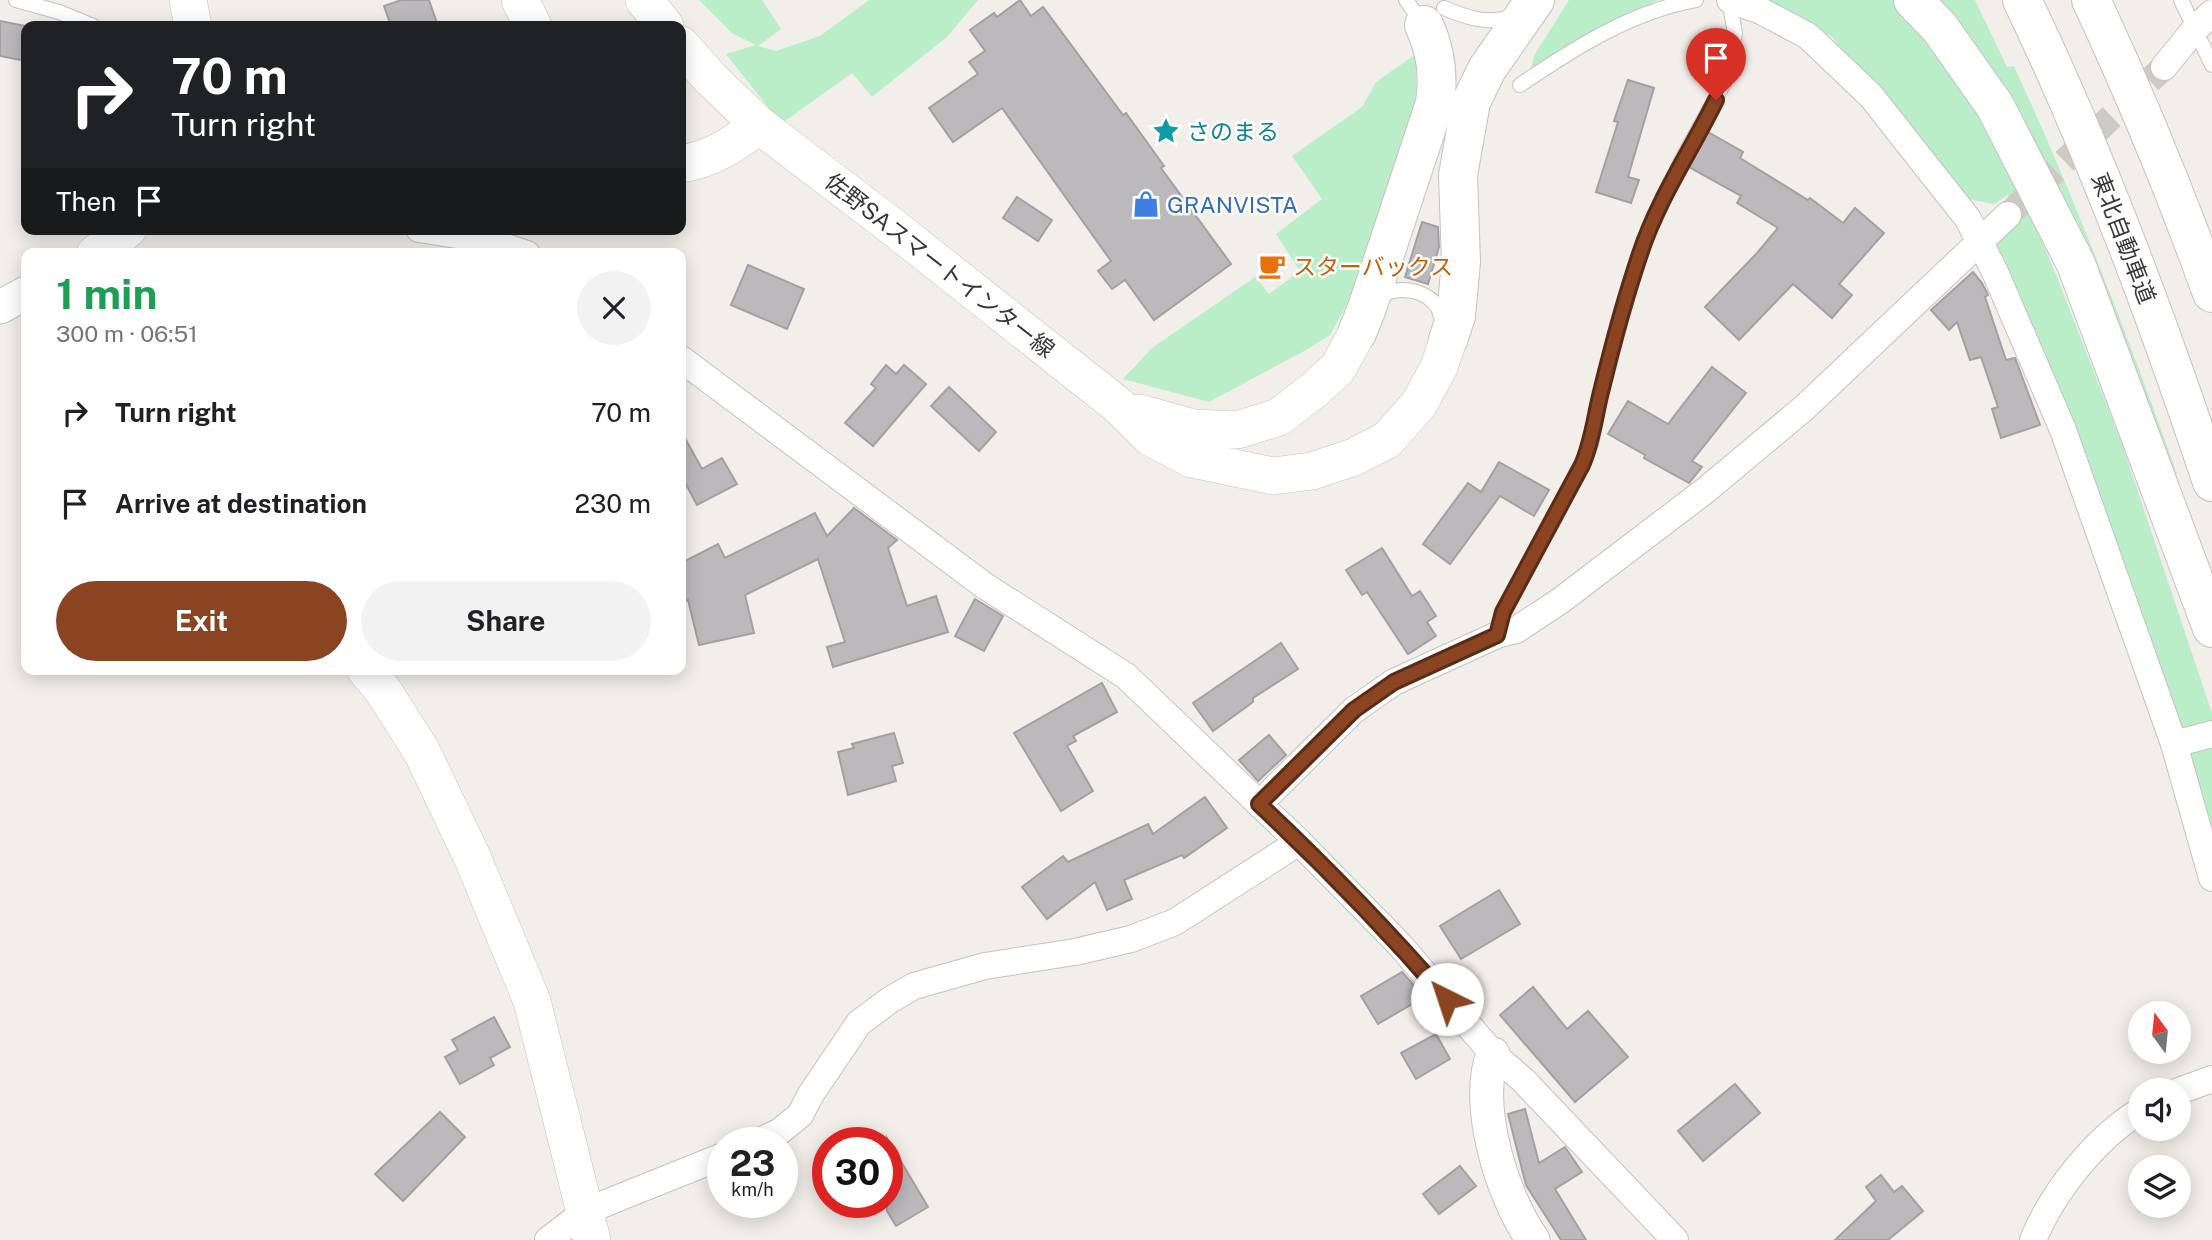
<!DOCTYPE html>
<meta charset="utf-8">
<style>
body{margin:0;font-family:"Public Sans","Noto Sans JP",sans-serif;background:#f2f2f2;color:#202124;height:100vh;display:flex;flex-direction:column;font-size:26px;white-space:nowrap}
*{box-sizing:border-box;margin:0}
p{font-size:23px;color:#757577}
.icon{flex:none;width:38px;height:38px;fill:none;stroke:currentColor;stroke-width:2;stroke-linecap:round;stroke-linejoin:round}
.map{position:relative;flex:1;overflow:hidden}
.sheet{position:absolute;left:21px;top:248px;width:665px;height:427px;display:flex;flex-direction:column;background:#fff;border-radius:14px;box-shadow:0 4px 18px #0003}
.sheet>*{flex:none}
.top-card{position:absolute;left:21px;top:21px;width:665px;height:214px;border-radius:14px;box-shadow:0 4px 18px #0003;background:#202124;color:#fff;overflow:hidden}
.needle{width:46px;rotate:345deg}
.fabs{position:absolute;left:2128px;top:1001px;display:grid;gap:14px}
.fabs a{display:grid;place-items:center;width:63px;height:63px;border-radius:50%;background:#fff;box-shadow:0 4px 18px #0003;font-size:35px}
.speed{position:absolute;left:707px;top:1127px;display:flex;gap:14px;font-size:35px;font-weight:700;text-align:center}
.speed>*{display:grid;place-content:center;width:91px;height:91px;border-radius:50%;background:#fff;box-shadow:0 4px 18px #0003;line-height:1}
.speed small{font-size:18px;font-weight:400}
.speed .limit{border:10px solid #d22;background:#fff;color:#111}
.pin{position:absolute;display:grid;place-items:center;width:60px;height:60px;color:#fff;margin:-72px -30px;border-radius:50% 50% 50% 0;rotate:-45deg;box-shadow:0 0 7px #0007}
.pin .icon{rotate:45deg}
.me{position:absolute;width:77px;margin:-38px;rotate:319deg;stroke-linejoin:round;filter:drop-shadow(0 0 5px #0008)}
.turn{display:flex;align-items:center;gap:24px;height:147px;padding:0 35px;font-size:32px}
.turn .icon{width:91px;height:91px;stroke-width:2.5}
.turn b{display:block;font-size:49px;line-height:60px}
.then{display:flex;align-items:center;height:66px;padding:0 35px;background:#0003;gap:14px;font-size:26px}
.round{display:grid;place-items:center;flex:none;width:74px;height:74px;border-radius:37px;background:#f2f2f2}
.head{display:flex;align-items:center;justify-content:space-between;height:119px;padding:0 35px}
h1{font-size:42px;font-weight:700;line-height:52px;color:#1e9e55}
.button{display:flex;gap:14px;margin-top:auto;padding:14px 35px}
.button a{flex:1;height:80px;border-radius:42px;background:#8b4422;color:#fff;font-size:28px;font-weight:700;line-height:80px;text-align:center}
.button a+a{background:#f2f2f2;color:#202124}
ul{padding:0;list-style:none}
li{display:flex;align-items:center;gap:21px;height:91px;padding:0 35px}
li div{flex:1}
li b{display:block;font-size:26px}
li em{font-style:normal}
.map>svg:first-child{display:block}
</style>
<div class="map">
<svg width="2212" height="1240" viewBox="0 0 2212 1240">
<rect width="100%" height="100%" fill="#f2eeea"/>
<g fill="#baeec9">
<polygon points="699,0 762,0 781,29 758,46 776,51 820,36 869,0 978,0 947,37 872,97 852,73 781,124 726,54 756,45 732,33"/>
<polygon points="1569,0 1658,0 1597,28 1530,71 1535,54"/>
<polygon points="1762,0 1895,0 1964,87 2012,172 2057,277 2122,444 2212,713 2212,849 1990,245 2017,214 2008,195 1994,204 1968,199 1959,194 1832,37 1788,11"/>
<path d="M1929,0H1975L2007,67L2014,66C2075,199 2128,335 2177,474L2169,476Z"/>
<polygon points="1416,54 1416,103 1354,292 1330,335 1306,350 1209,402 1123,379 1152,348 1255,277 1269,294 1300,271 1276,234 1322,199 1292,156 1362,107 1376,82"/>
</g>
<g fill="#bcb9bd" stroke="#a3a0a4" stroke-width="2">
<polygon points="401,0 429,0 438,26 391,26 384,6"/>
<polygon points="1020,0 1031,16 1043,7 1123,115 1126,113 1164,166 1161,168 1231,264 1154,320 1125,280 1112,289 1098,271 1111,261 1002,108 953,142 929,108 978,74 969,62 985,51 970,30 994,13 997,17"/>
<polygon points="0,21 26,26 26,61 0,56"/>
<polygon points="1628,80 1654,88 1628,177 1639,180 1631,203 1596,192 1618,122 1614,121"/>
<polygon points="1708,132 1743,152 1740,158 1808,200 1810,198 1843,223 1855,208 1884,233 1839,284 1852,295 1832,318 1793,284 1739,340 1705,307 1757,253 1778,228 1737,203 1741,196 1689,167"/>
<polygon points="1017,197 1052,220 1038,241 1003,218"/>
<polygon points="1422,222 1438,227 1439,247 1428,284 1405,277"/>
<polygon points="748,265 804,289 787,329 731,305"/>
<polygon points="1973,272 1982,283 1988,295 1985,297 2006,360 2015,358 2040,425 2001,438 1992,409 1998,407 1981,357 1970,360 1957,322 1949,330 1931,310"/>
<polygon points="886,365 896,374 904,365 926,384 873,446 845,423 876,388 871,384"/>
<polygon points="1712,367 1746,393 1692,461 1702,467 1689,483 1644,458 1645,455 1608,434 1628,401 1668,424"/>
<polygon points="949,387 996,432 979,451 931,406"/>
<polygon points="681,431 702,469 722,458 737,484 697,505 681,475"/>
<polygon points="1499,462 1549,490 1534,516 1500,496 1450,564 1423,544 1468,483 1481,492"/>
<polygon points="854,508 897,540 888,548 907,606 936,596 948,632 833,667 827,647 845,642 818,559 745,595 754,633 699,645 688,600 681,603 681,563 718,544 725,558 815,513 827,536"/>
<polygon points="1382,548 1412,596 1420,591 1436,616 1427,622 1436,636 1408,654 1367,592 1362,595 1346,570"/>
<polygon points="975,599 1003,616 984,651 955,636"/>
<polygon points="1281,643 1298,669 1253,698 1253,702 1213,731 1193,703"/>
<polygon points="1102,683 1117,712 1073,736 1076,741 1067,746 1093,791 1061,811 1014,733"/>
<polygon points="894,733 903,763 892,766 896,781 848,795 838,752 854,748 852,744"/>
<polygon points="1269,735 1286,755 1258,781 1239,760"/>
<polygon points="1205,797 1227,828 1184,858 1182,855 1124,880 1132,899 1107,910 1095,882 1047,919 1022,887 1063,856 1068,862 1148,824 1153,834"/>
<polygon points="1499,890 1520,924 1461,959 1440,926"/>
<polygon points="1402,972 1424,997 1378,1024 1361,996"/>
<polygon points="1533,987 1567,1029 1588,1011 1628,1057 1575,1102 1500,1015"/>
<polygon points="494,1017 510,1047 490,1058 494,1065 460,1084 445,1057 458,1050 452,1040"/>
<polygon points="1436,1034 1450,1059 1416,1079 1401,1053"/>
<polygon points="1735,1084 1760,1113 1703,1161 1678,1131"/>
<polygon points="1525,1109 1539,1163 1565,1147 1582,1172 1555,1189 1586,1240 1561,1240 1526,1185 1508,1114"/>
<polygon points="440,1112 465,1137 403,1201 375,1174"/>
<polygon points="887,1138 928,1207 896,1226 887,1211"/>
<polygon points="1460,1166 1476,1186 1439,1214 1423,1194"/>
<polygon points="1881,1175 1894,1192 1902,1186 1923,1211 1888,1240 1835,1240 1876,1201 1866,1187"/>
</g>
<g fill="none" stroke-linecap="round" stroke-linejoin="round">
<polyline stroke="#cdcac6" stroke-width="26" stroke-dasharray="26 13" stroke-linecap="butt" points="2008,215 2164,67"/>
<defs>
<g id="service">
<polyline points="16,0 59,12 93,26"/>
<polyline points="1406,0 1423,24"/>
<polyline points="2181,0 2212,65"/>
<path d="M1444,8C1467,18 1489,25 1513,16"/>
<path d="M1520,85C1573,49 1632,11 1696,0"/>
<path d="M1379,298C1395,284 1427,289 1438,308C1440,313 1442,319 1443,324"/>
<polyline points="1497,635 1503,612 1582,465 1591,444 1600,395 1615,336 1641,250 1682,159 1724,83 1735,33 1729,0"/>
</g>
<g id="minor">
<polyline points="1730,0 1761,11 1808,36 1871,96 1968,219 1995,272 2063,430 2174,744 2212,878"/>
<polyline points="2164,67 2195,29 2212,13"/>
<polyline points="419,229 482,239 527,254"/>
<polyline points="681,359 985,586 1126,676 1299,842 1400,945 1493,1054 1523,1080 1675,1240"/>
<polyline points="2174,744 2212,734"/>
<polyline points="1259,804 1354,710 1394,682 1497,635 1516,630 1560,601 1706,490 1804,408 2008,215"/>
<polyline points="2179,1091 2212,1079"/>
<polyline points="756,1143 779,1132 800,1115 811,1094 859,1023 890,1000 914,986 985,966 1075,952 1131,939 1175,922 1299,842"/>
<polyline points="548,1240 586,1211 723,1156"/>
<path d="M2033,1240C2053,1191 2096,1138 2140,1111"/>
</g>
<g id="tertiary">
<polyline points="0,307 26,293"/>
<path d="M1493,1054C1474,1106 1502,1196 1533,1240"/>
</g>
<g id="secondary">
<polyline points="188,0 193,26"/>
<polyline points="520,0 533,26"/>
<polyline points="644,0 665,26"/>
<polyline points="681,45 710,78 759,125 889,224 1119,406 1150,437 1192,459 1273,476 1312,471 1354,457 1387,440 1419,404 1439,367 1448,340"/>
<path d="M681,164C713,159 734,144 759,125"/>
<polyline points="95,254 128,229"/>
<polyline points="1140,413 1193,428 1237,430 1279,417 1314,390 1338,368 1357,333"/>
<polyline points="366,670 384,692 422,752 473,859 532,1001 592,1240"/>
</g>
<g id="motorway">
<polyline points="1913,0 1940,28 1995,106 2076,264 2212,628"/>
<path d="M2022,0C2097,156 2157,318 2212,482"/>
<path d="M2091,0C2136,96 2176,194 2212,293"/>
<path d="M1357,333L1367,308L1435,103C1439,75 1436,51 1424,25"/>
<polyline points="1448,340 1456,316 1461,262 1458,175 1471,102 1487,69 1535,0"/>
</g>
</defs>
<use href="#service" stroke="#c6c2bf" stroke-width="16"/>
<use href="#minor" stroke="#c6c2bf" stroke-width="28"/>
<use href="#tertiary" stroke="#c6c2bf" stroke-width="35"/>
<use href="#secondary" stroke="#c6c2bf" stroke-width="38"/>
<use href="#motorway" stroke="#c6c2bf" stroke-width="40"/>
<use href="#service" stroke="#fff" stroke-width="14"/>
<use href="#minor" stroke="#fff" stroke-width="26"/>
<use href="#tertiary" stroke="#fff" stroke-width="33"/>
<use href="#secondary" stroke="#fff" stroke-width="37"/>
<use href="#motorway" stroke="#fff" stroke-width="38"/>
</g>
<g fill="none" stroke-linecap="round" stroke-linejoin="round">
<defs>
<path id="route" d="M1447,999C1388,931 1325,866 1259,804L1354,710L1394,682L1497,635L1503,612L1582,465C1593,440 1595,414 1602,388C1613,343 1625,298 1640,254C1658,199 1691,151 1716,100"/>
</defs>
<use href="#route" stroke="#5a2c16" stroke-width="18"/>
<use href="#route" stroke="#8b4422" stroke-width="12"/>
</g>
<defs>
<symbol id="sight-bare" viewBox="-9 -9 18 18"><path d="M0-6L1.8-2.2L6-1.7L2.9 1.2L3.7 5.4L0 3.3L-3.7 5.4L-2.9 1.2L-6-1.7L-1.8-2.2Z" fill="#0f9aa8" stroke="#fff" stroke-width="2.5" paint-order="stroke"/></symbol>
<symbol id="shop-bare" viewBox="-9 -9 18 18"><path d="M-5-2.5h2.3a2.7 3.5 0 0 1 5.4 0H5L5.5 6h-11ZM-1.5-2.5h3a1.5 2.3 0 0 0-3 0Z" fill="#3f7fe0" stroke="#fff" stroke-width="2.5" paint-order="stroke"/></symbol>
<symbol id="cafe-bare" viewBox="-9 -9 18 18"><path d="M-5.5-4.5H6V0H3Q3 3.5 0 3.5H-2.5Q-5.5 3.5-5.5 0ZM3-3.2v2h1.7v-2ZM-6 4.5H4V6H-6Z" fill="#e8710a" stroke="#fff" stroke-width="2.5" paint-order="stroke"/></symbol>
</defs>
<g fill-rule="evenodd">
<use href="#sight-bare" x="1147" y="112" width="38" height="38"/>
<use href="#shop-bare" x="1127" y="185" width="38" height="38"/>
<use href="#cafe-bare" x="1253" y="247" width="38" height="38"/>
</g>
<g text-anchor="middle" dominant-baseline="central" stroke-width="5" stroke-linejoin="round" paint-order="stroke">
<g font-size="23" fill="#0d838f" stroke="#fff" text-anchor="start">
<text x="1187" y="131">さのまる</text>
</g>
<g font-size="23" fill="#366cbe" stroke="#fff" text-anchor="start">
<text x="1167" y="204">GRANVISTA</text>
</g>
<g font-size="23" fill="#393836" stroke="#fff">
<text transform="translate(2124 238) rotate(69)">東北自動車道</text>
<text transform="translate(940 265) rotate(38)">佐野SAスマートインター線</text>
</g>
<g font-size="23" fill="#c56008" stroke="#fff" text-anchor="start">
<text x="1293" y="266">スターバックス</text>
</g>
</g>
</svg>
<div class="fabs">
<a><svg class="needle" viewBox="-14 -14 28 28"><path d="M0-13l5 13h-10z" fill="#e53935"/><path d="M0 13l5-13h-10z" fill="#757577"/></svg></a>
<a><svg class="icon" aria-label="sound" viewBox="0 0 24 24"><path d="M4 9h4l5-4v14l-5-4H4zM17 9q2 3 0 6"/></svg></a>
<a><svg class="icon" aria-label="layers" viewBox="0 0 24 24"><path d="M12 4l9 5-9 5-9-5zM3 14l9 5 9-5"/></svg></a>
</div>
<div class="speed"><div>23<small>km/h</small></div><div class="limit">30</div></div>
<div class="pin" style="left:1716px;top:100px;background:#d93025"><svg class="icon" aria-label="arrive" viewBox="0 0 24 24"><path d="M6 21V4h12l-3 4 3 4H6"/></svg></div>
<svg class="me" style="left:1447px;top:999px" viewBox="-20 -20 40 40"><circle r="19" fill="#fff"/><path d="M0-13L10 11 0 6-10 11z" fill="#8b4422"/></svg>
<div class="top-card">
<div class="turn"><svg class="icon" aria-label="right" viewBox="0 0 24 24"><path d="M7 20v-9h11M14 6l5 5-5 5"/></svg><div><b>70 m</b>Turn right</div></div>
<div class="then">Then<svg class="icon" aria-label="arrive" viewBox="0 0 24 24"><path d="M6 21V4h12l-3 4 3 4H6"/></svg></div>
</div>
<section class="sheet">
<div class="head"><div><h1>1 min</h1><p>300 m · 06:51</p></div><a class="round"><svg class="icon" aria-label="close" viewBox="0 0 24 24"><path d="M6 6l12 12M18 6L6 18"/></svg></a></div>
<ul>
<li><svg class="icon" aria-label="right" viewBox="0 0 24 24"><path d="M7 20v-9h11M14 6l5 5-5 5"/></svg><div><b>Turn right</b></div><em>70 m</em></li>
<li><svg class="icon" aria-label="arrive" viewBox="0 0 24 24"><path d="M6 21V4h12l-3 4 3 4H6"/></svg><div><b>Arrive at destination</b></div><em>230 m</em></li>
</ul>
<div class="button"><a>Exit</a><a>Share</a></div>
</section>
</div>
